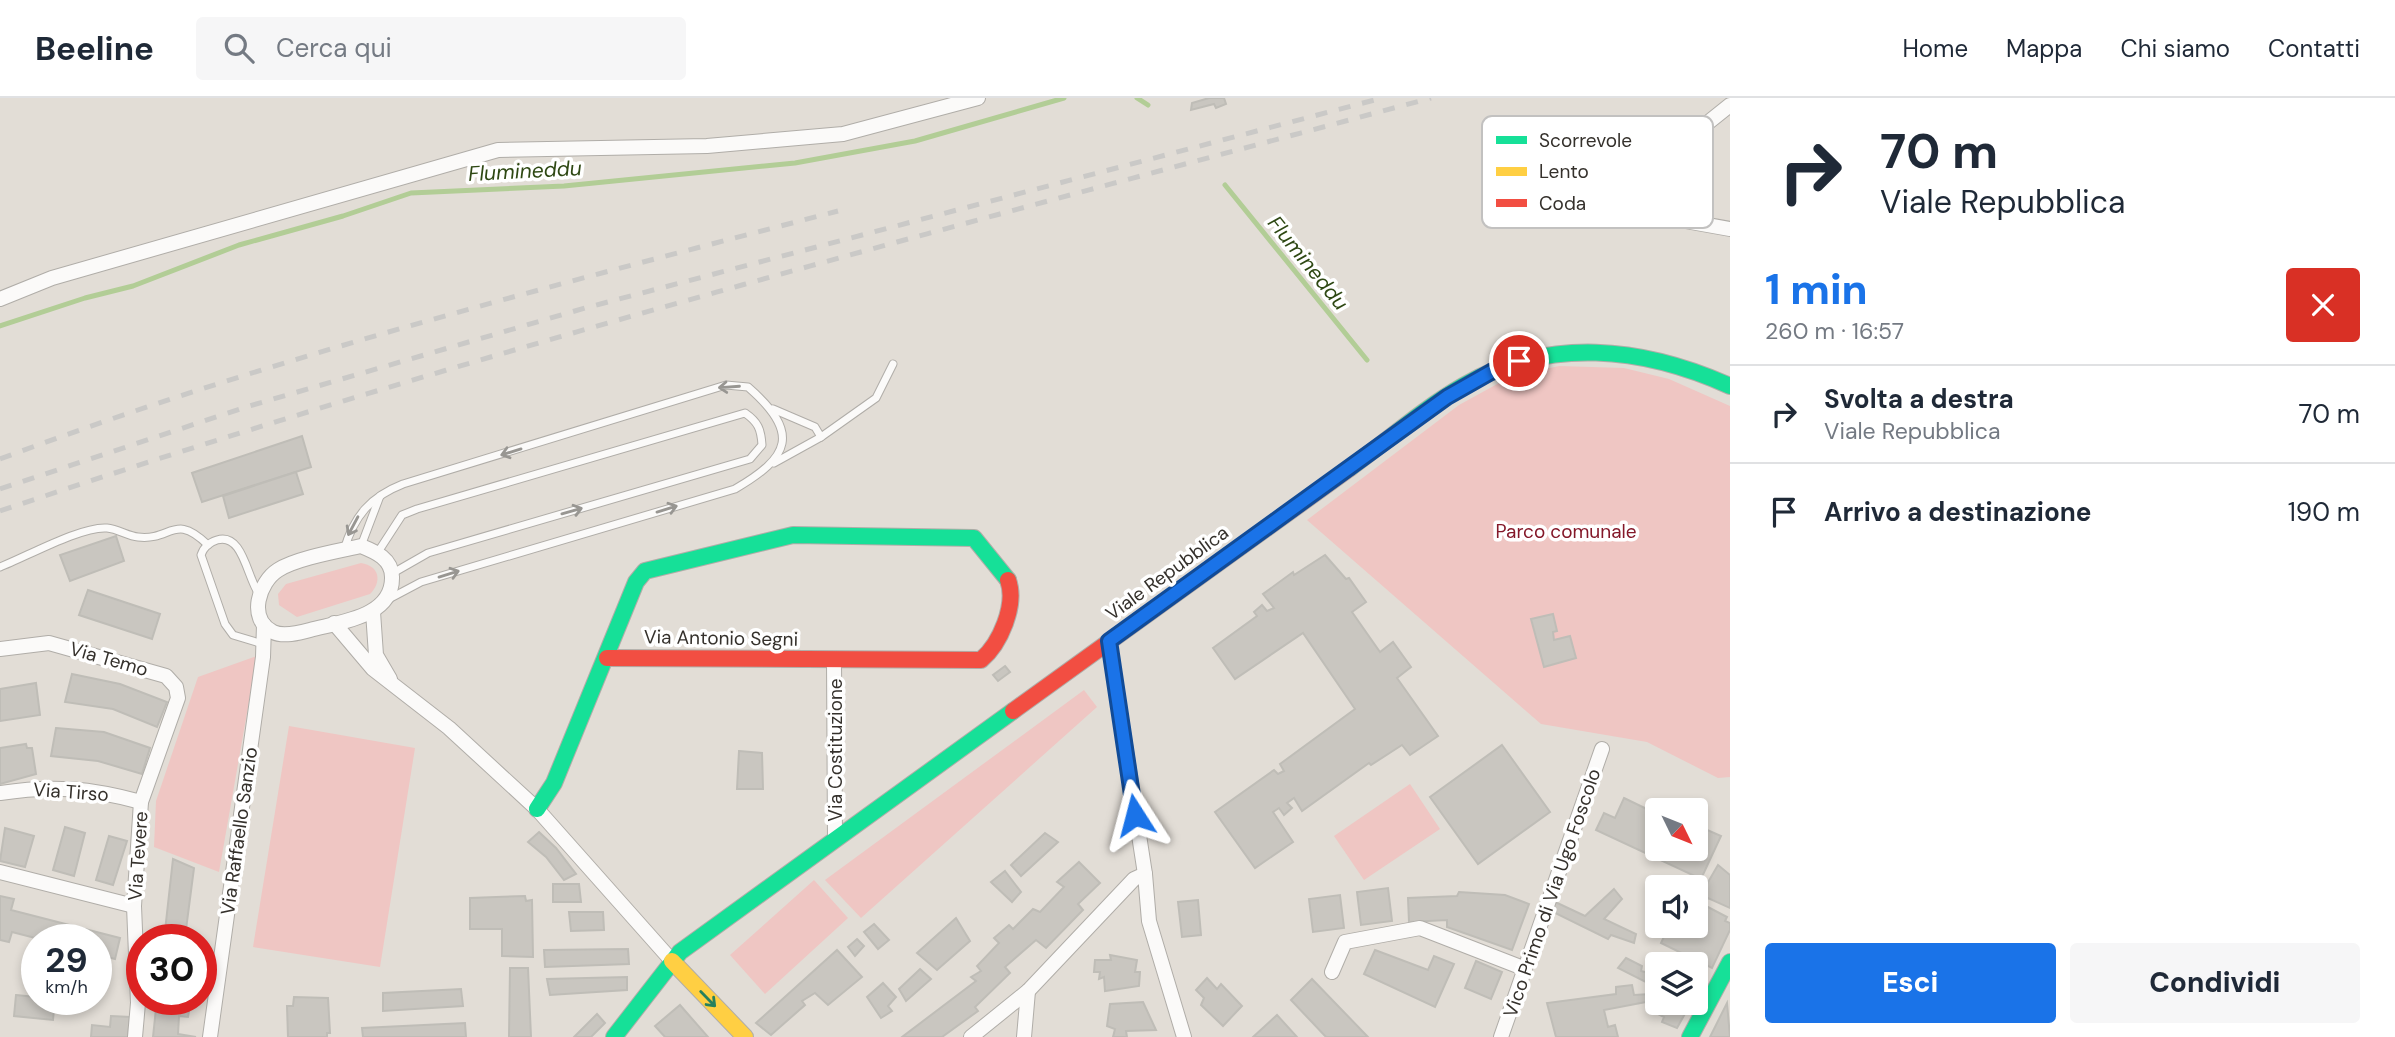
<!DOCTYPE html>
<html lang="it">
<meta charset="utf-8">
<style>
body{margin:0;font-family:"DM Sans",sans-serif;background:#f6f6f7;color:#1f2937;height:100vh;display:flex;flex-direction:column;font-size:26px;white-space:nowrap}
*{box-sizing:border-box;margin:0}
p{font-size:23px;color:#747a83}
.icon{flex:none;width:38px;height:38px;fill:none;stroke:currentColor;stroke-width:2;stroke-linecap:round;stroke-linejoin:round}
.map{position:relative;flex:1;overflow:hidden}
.panel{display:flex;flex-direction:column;background:#fff;width:665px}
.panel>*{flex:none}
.banner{background:#fff;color:#1f2937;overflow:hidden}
.needle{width:46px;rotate:133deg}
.tools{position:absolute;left:1645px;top:700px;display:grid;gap:14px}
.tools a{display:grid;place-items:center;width:63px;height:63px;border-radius:7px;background:#fff;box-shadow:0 4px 10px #0003;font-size:35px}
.speed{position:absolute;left:21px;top:826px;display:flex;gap:14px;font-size:35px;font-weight:700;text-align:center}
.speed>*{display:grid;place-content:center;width:91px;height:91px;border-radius:50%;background:#fff;box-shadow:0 4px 10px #0003;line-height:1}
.speed small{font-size:18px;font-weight:400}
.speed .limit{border:10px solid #d22;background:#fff;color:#111}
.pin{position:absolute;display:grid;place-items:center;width:60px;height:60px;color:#fff;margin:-30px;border:4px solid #fff;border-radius:50%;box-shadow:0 2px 7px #0007}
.me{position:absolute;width:77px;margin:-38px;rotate:351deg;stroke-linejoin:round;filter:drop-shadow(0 0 5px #0008)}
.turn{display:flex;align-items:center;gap:24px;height:147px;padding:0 35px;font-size:32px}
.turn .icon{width:91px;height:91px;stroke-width:2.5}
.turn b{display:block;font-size:49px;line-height:60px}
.round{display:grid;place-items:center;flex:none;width:74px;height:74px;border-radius:7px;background:#f6f6f7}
.overview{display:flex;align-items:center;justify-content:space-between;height:119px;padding:0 35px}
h1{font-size:42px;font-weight:800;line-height:52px;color:#1a73e8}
.action{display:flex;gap:14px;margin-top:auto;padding:14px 35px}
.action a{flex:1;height:80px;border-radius:7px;background:#1a73e8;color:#fff;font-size:28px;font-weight:800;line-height:80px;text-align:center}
.action a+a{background:#f6f6f7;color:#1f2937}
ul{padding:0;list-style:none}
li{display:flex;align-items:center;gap:21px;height:98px;padding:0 35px;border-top:2px solid #e0e1e3}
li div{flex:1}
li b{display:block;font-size:26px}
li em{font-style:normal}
header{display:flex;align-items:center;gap:42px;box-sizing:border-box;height:98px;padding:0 35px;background:#fff;border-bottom:2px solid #e0e1e3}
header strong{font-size:33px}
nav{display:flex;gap:38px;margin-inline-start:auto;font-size:24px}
.search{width:490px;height:63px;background:#f6f6f7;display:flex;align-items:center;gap:18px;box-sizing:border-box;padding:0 24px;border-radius:7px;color:#747a83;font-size:26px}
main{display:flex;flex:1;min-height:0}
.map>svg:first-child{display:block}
</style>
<header>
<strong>Beeline</strong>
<div class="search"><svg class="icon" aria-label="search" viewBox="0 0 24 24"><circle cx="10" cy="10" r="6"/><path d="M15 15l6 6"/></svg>Cerca qui</div>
<nav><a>Home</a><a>Mappa</a><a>Chi siamo</a><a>Contatti</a></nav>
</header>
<main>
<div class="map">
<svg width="1730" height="939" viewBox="0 0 1730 939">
<rect width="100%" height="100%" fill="#e2ddd6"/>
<g fill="#efc6c3">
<polygon points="1559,268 1624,270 1669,281 1730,308 1730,679 1718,680 1647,644 1541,626 1307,422 1459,307 1510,279"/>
<path d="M361,465C380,468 382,484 370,496L297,519L279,507L278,496L286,486Z"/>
<polygon points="257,558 219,774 154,749 156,703 198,579"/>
<polygon points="1084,592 1097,609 861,820 825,782"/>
<polygon points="289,628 415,650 380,869 253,849"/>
<polygon points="1410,686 1440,731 1364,782 1334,738"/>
<polygon points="814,782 848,820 765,896 730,857"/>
</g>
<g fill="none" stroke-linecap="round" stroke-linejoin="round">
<g stroke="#b2cd96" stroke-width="5">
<polyline points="1137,0 1148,7"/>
<polyline points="1225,87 1367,262"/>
<polyline points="0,228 85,200 133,188 239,147 343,118 411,95 564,88 795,65 915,43 1064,0"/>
</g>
</g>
<g fill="#c9c6c0" stroke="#bfbdb7" stroke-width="2">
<polygon points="1209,0 1224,0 1226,6 1216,10 1214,6 1191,12 1192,5"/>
<polygon points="302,338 311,369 202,404 192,375"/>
<polygon points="296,374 303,396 229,420 223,398"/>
<polygon points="116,438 124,463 70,483 60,457"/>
<polygon points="1325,457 1346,481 1349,480 1366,504 1352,514 1380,554 1393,544 1411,569 1397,580 1438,638 1410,657 1402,647 1371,667 1369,665 1302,713 1294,700 1287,705 1292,710 1284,717 1279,710 1273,714 1293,744 1255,770 1215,714 1274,672 1278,676 1284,673 1280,666 1355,611 1303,535 1235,581 1213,550 1257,518 1254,514 1262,507 1267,513 1274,510 1263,496 1293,474 1294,477"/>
<polygon points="88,492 160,516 152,541 79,517"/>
<polygon points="1553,516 1557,533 1553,534 1554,542 1570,538 1576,560 1544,569 1531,521"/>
<polygon points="1005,568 1010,574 998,583 993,577"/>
<polygon points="72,576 120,586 167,604 157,629 113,611 65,604"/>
<polygon points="36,585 40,617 0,623 0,591"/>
<polygon points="56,630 104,634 150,650 142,676 98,663 51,658"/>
<polygon points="26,646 27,650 32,650 36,676 0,686 0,650"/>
<polygon points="1502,647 1550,714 1478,766 1430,699"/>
<polygon points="739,653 762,655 763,691 737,691"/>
<polygon points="1624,700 1657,716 1657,751 1696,751 1696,727 1721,738 1701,781 1596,732 1604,715 1615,720"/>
<polygon points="65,729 85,735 74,778 53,772"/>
<polygon points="5,730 34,738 25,769 0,763"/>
<polygon points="539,734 556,750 576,776 564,782 546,759 528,744"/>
<polygon points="1045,735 1058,744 1021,778 1011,767"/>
<polygon points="109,738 127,743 113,787 96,782"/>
<polygon points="173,761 194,770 185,839 191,839 190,842 164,842"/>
<polygon points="1079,764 1100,785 1078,806 1083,812 1046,850 1036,842 1005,869 1010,875 975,909 978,913 942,939 902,939 976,883 971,879 981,873 977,868 999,845 994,840 1009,827 1013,831 1033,811 1040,814 1064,789 1057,784"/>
<polygon points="1718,767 1730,777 1730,810 1708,800 1704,807 1727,819 1725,823 1730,825 1730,832 1712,870 1661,845 1669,828 1696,828 1696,789 1688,789 1693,780 1707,786"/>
<polygon points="1005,773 1021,794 1012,804 991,784"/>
<polygon points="553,786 579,786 581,804 553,804"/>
<polygon points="1388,790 1392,823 1361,827 1357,794"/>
<polygon points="1614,791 1622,801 1604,821 1636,836 1634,845 1611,837 1608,841 1549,812 1551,802 1585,818"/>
<polygon points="1459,794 1505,797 1529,806 1512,852 1447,829 1447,822 1409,824 1408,800 1457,798"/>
<polygon points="1340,797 1344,830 1313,834 1309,801"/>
<polygon points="0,798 14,801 11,812 120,840 115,861 96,856 96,842 43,842 12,834 9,844 0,842"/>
<polygon points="525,798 526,803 532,802 533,859 502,858 502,831 470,831 470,800"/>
<polygon points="1198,802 1201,837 1182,839 1178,804"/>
<polygon points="569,814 603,814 604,832 571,833"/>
<polygon points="956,820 970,843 937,872 917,855"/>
<polygon points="874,826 889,842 878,851 864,834"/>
<polygon points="857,841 864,848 855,858 848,849"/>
<polygon points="628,851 629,866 545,869 544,852"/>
<polygon points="837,852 862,879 828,907 815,895 802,903 805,907 771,937 756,925"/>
<polygon points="1375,852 1428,872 1434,858 1454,866 1435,909 1364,876"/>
<polygon points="1110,857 1137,862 1135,874 1140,874 1139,888 1105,893 1104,879 1099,881 1100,874 1094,874 1095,862 1111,862"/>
<polygon points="1626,860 1642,868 1641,873 1657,877 1657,905 1691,905 1677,930 1662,924 1664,919 1646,910 1646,904 1604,912 1608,929 1615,927 1618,939 1556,939 1547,905 1616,896 1616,889 1632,887 1634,897 1651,896 1652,887 1618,870"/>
<polygon points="1476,863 1502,874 1491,901 1465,890"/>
<polygon points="510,870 528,870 531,939 509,939"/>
<polygon points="920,871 931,881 906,903 899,891"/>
<polygon points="1696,872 1706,878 1696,896"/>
<polygon points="627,879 627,892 550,897 547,881"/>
<polygon points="1207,880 1217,891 1221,886 1242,908 1223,928 1201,907 1204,900 1196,892"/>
<polygon points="1312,881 1368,939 1326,939 1291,902"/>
<polygon points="883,885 896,899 888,908 892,913 881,920 867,899"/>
<polygon points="461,891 463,908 383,913 383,895"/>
<polygon points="16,897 55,901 53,922 14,918"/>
<polygon points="294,899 328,900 330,935 327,935 327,939 288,939 287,908 293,908"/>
<polygon points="157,901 191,901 188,919 179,918 178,936 196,939 153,939"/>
<polygon points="1143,904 1156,932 1126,933 1127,939 1113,939 1115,931 1107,928 1110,906"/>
<polygon points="1727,905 1730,939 1710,939"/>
<polygon points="680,907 708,939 665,939 655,928"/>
<polygon points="597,916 605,925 591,939 574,939"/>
<polygon points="1277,917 1297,939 1253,939"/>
<polygon points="111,918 130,919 128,939 91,939 92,927 110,929"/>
<polygon points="465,925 466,939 363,939 362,930"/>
</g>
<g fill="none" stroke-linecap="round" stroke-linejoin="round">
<defs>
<g id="lane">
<polyline points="773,311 815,329 821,339 774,365"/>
<polyline points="821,339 876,300 893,266"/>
<polyline points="361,448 380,398"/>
<path d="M344,452C354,418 370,399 403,386L726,287L748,289C801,335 790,359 735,391L421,484L387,502"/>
<path d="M378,454L402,417L417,411L745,315C758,324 761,331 762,347L750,361L428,455L393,475"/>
<path d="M0,469C26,459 81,428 107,430C118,431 128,438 138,439C172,443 174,414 208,447"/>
<path d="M259,496C247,480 243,434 217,442C208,445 204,449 201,457L225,526L233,537L263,546"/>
</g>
<g id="street">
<polyline points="1730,7 1625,91 1622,105 1635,114 1730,131"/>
<polyline points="0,201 52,180 498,52 707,48 843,36 978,0"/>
<path d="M361,448C376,454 392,461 392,479C393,519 340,524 310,532C299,535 283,539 273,534C247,521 259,484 278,472C297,460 339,453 361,448Z"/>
<polyline points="373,514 376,557 390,581"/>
<polyline points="334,525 373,571 449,630 537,711 672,863"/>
<polyline points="1109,543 1145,776 1149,823 1184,939"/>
<polyline points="0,551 49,545 166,578 176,589 178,600 141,704 134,808 138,905 135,939"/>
<polyline points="834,562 835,741"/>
<path d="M0,695C52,687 90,690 141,704"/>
<polyline points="0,774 134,808"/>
<polyline points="1332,874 1345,844 1420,830 1523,870"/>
<polyline points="210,939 263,559 264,527"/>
<polyline points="971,939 1028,893 1134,781 1145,776"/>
<polyline points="1024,939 1028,893"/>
<polyline points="1501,939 1602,651"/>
</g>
<g id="fast">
<path d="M1350,370C1387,343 1423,311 1463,288C1549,238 1643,249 1730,288"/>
<polyline points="537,711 554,685 636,484 645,473 793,437 974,440 1008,482"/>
<polyline points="614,939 680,854 1013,613"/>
<polyline points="1690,939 1730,864"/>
</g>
<polyline id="slow" points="672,863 745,939"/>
<g id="jam">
<path d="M607,560L981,562C1000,546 1017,507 1008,482"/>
<polyline points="1013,613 1350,370"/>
</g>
</defs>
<use href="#lane" stroke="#b0ada8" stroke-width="9"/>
<use href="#street" stroke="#b0ada8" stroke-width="16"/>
<use href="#fast" stroke="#b0ada8" stroke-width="18"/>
<use href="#slow" stroke="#b0ada8" stroke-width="18"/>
<use href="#jam" stroke="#b0ada8" stroke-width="18"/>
<use href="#lane" stroke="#fbfaf9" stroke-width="7"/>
<use href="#street" stroke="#fbfaf9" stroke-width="14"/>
<use href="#fast" stroke="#16e098" stroke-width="16"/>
<use href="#slow" stroke="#ffcf43" stroke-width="16"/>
<use href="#jam" stroke="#f24e42" stroke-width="16"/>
<g stroke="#cac9c7" stroke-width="5" stroke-dasharray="12 12" stroke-linecap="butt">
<path d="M0,361C275,258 555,187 838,113"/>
<polyline points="0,391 246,309 585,210 1382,0"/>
<path d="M0,413C471,254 952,129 1431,0"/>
</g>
</g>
<defs><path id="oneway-shaft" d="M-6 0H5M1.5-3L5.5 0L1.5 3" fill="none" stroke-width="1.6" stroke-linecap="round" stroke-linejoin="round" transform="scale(1.75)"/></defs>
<g stroke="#989692">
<use href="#oneway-shaft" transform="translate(729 289) rotate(176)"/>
<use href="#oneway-shaft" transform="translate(511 354) rotate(163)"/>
<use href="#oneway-shaft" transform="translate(667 411) rotate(-17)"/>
<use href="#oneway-shaft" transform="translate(572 413) rotate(-16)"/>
<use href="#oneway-shaft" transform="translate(353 428) rotate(118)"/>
<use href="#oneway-shaft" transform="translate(449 476) rotate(-17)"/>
</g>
<use stroke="#27805d" href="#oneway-shaft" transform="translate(708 901) rotate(46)"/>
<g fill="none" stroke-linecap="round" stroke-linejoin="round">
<defs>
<polyline id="route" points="1135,717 1109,543 1447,299 1491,274 1519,263"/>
</defs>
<use href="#route" stroke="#114b97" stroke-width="18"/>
<use href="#route" stroke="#1a73e8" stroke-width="12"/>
</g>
<g text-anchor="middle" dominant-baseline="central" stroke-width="7" stroke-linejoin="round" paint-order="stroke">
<g font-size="19" fill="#841829" stroke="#fff">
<text x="1566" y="433">Parco comunale</text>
</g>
<g font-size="19" fill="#35312c" stroke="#fff">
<text transform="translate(1167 475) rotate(-36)">Viale Repubblica</text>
<text transform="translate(721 540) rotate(1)">Via Antonio Segni</text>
<text transform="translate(109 561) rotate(16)">Via Temo</text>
<text transform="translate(835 652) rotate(-90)">Via Costituzione</text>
<text transform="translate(71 694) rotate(4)">Via Tirso</text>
<text transform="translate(239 733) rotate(-82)">Via Raffaello Sanzio</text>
<text transform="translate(138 758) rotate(-86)">Via Tevere</text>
<text transform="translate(1552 795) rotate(-71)">Vico Primo di Via Ugo Foscolo</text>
</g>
<g font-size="21" font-style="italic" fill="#2e4813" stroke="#fff">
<text transform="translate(525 73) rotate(-3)">Flumineddu</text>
<text transform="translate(1308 165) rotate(51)">Flumineddu</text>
</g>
</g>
<rect x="1482" y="18" width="231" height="112" rx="10" fill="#fff" stroke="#c2c1c0" stroke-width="2"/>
<rect x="1496" y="38" width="31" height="8" fill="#16e098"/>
<rect x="1496" y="69" width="31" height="9" fill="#ffcf43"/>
<rect x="1496" y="101" width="31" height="8" fill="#f24e42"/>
<g font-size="19" fill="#35312c">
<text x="1539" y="49">Scorrevole</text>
<text x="1539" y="80">Lento</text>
<text x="1539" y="112">Coda</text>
</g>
</svg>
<div class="tools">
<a><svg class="needle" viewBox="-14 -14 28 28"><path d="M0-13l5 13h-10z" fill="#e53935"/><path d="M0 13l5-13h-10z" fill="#747a83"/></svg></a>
<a><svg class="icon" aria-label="sound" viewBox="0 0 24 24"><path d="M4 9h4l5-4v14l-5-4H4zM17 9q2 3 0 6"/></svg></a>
<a><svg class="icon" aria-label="layers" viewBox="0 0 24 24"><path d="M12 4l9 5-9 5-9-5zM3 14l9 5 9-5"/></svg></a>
</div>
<div class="speed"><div>29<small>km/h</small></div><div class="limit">30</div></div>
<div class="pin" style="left:1519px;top:263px;background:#d93025"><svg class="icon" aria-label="arrive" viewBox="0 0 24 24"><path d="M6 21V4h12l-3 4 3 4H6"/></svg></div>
<svg class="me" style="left:1135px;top:717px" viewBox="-20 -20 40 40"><path d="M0-17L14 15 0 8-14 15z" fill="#1a73e8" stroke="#fff" stroke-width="4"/></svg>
</div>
<section class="panel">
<div class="banner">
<div class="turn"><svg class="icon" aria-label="right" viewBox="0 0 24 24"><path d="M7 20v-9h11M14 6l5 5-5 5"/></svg><div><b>70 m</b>Viale Repubblica</div></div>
</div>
<div class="overview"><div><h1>1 min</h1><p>260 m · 16:57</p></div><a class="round" style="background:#d93025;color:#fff"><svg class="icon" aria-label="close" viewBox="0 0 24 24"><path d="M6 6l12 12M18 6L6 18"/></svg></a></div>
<ul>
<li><svg class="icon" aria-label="right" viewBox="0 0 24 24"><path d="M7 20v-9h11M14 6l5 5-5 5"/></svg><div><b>Svolta a destra</b><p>Viale Repubblica</p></div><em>70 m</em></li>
<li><svg class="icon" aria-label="arrive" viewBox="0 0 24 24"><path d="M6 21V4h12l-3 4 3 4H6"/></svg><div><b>Arrivo a destinazione</b></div><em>190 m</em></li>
</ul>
<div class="action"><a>Esci</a><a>Condividi</a></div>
</section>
</main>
